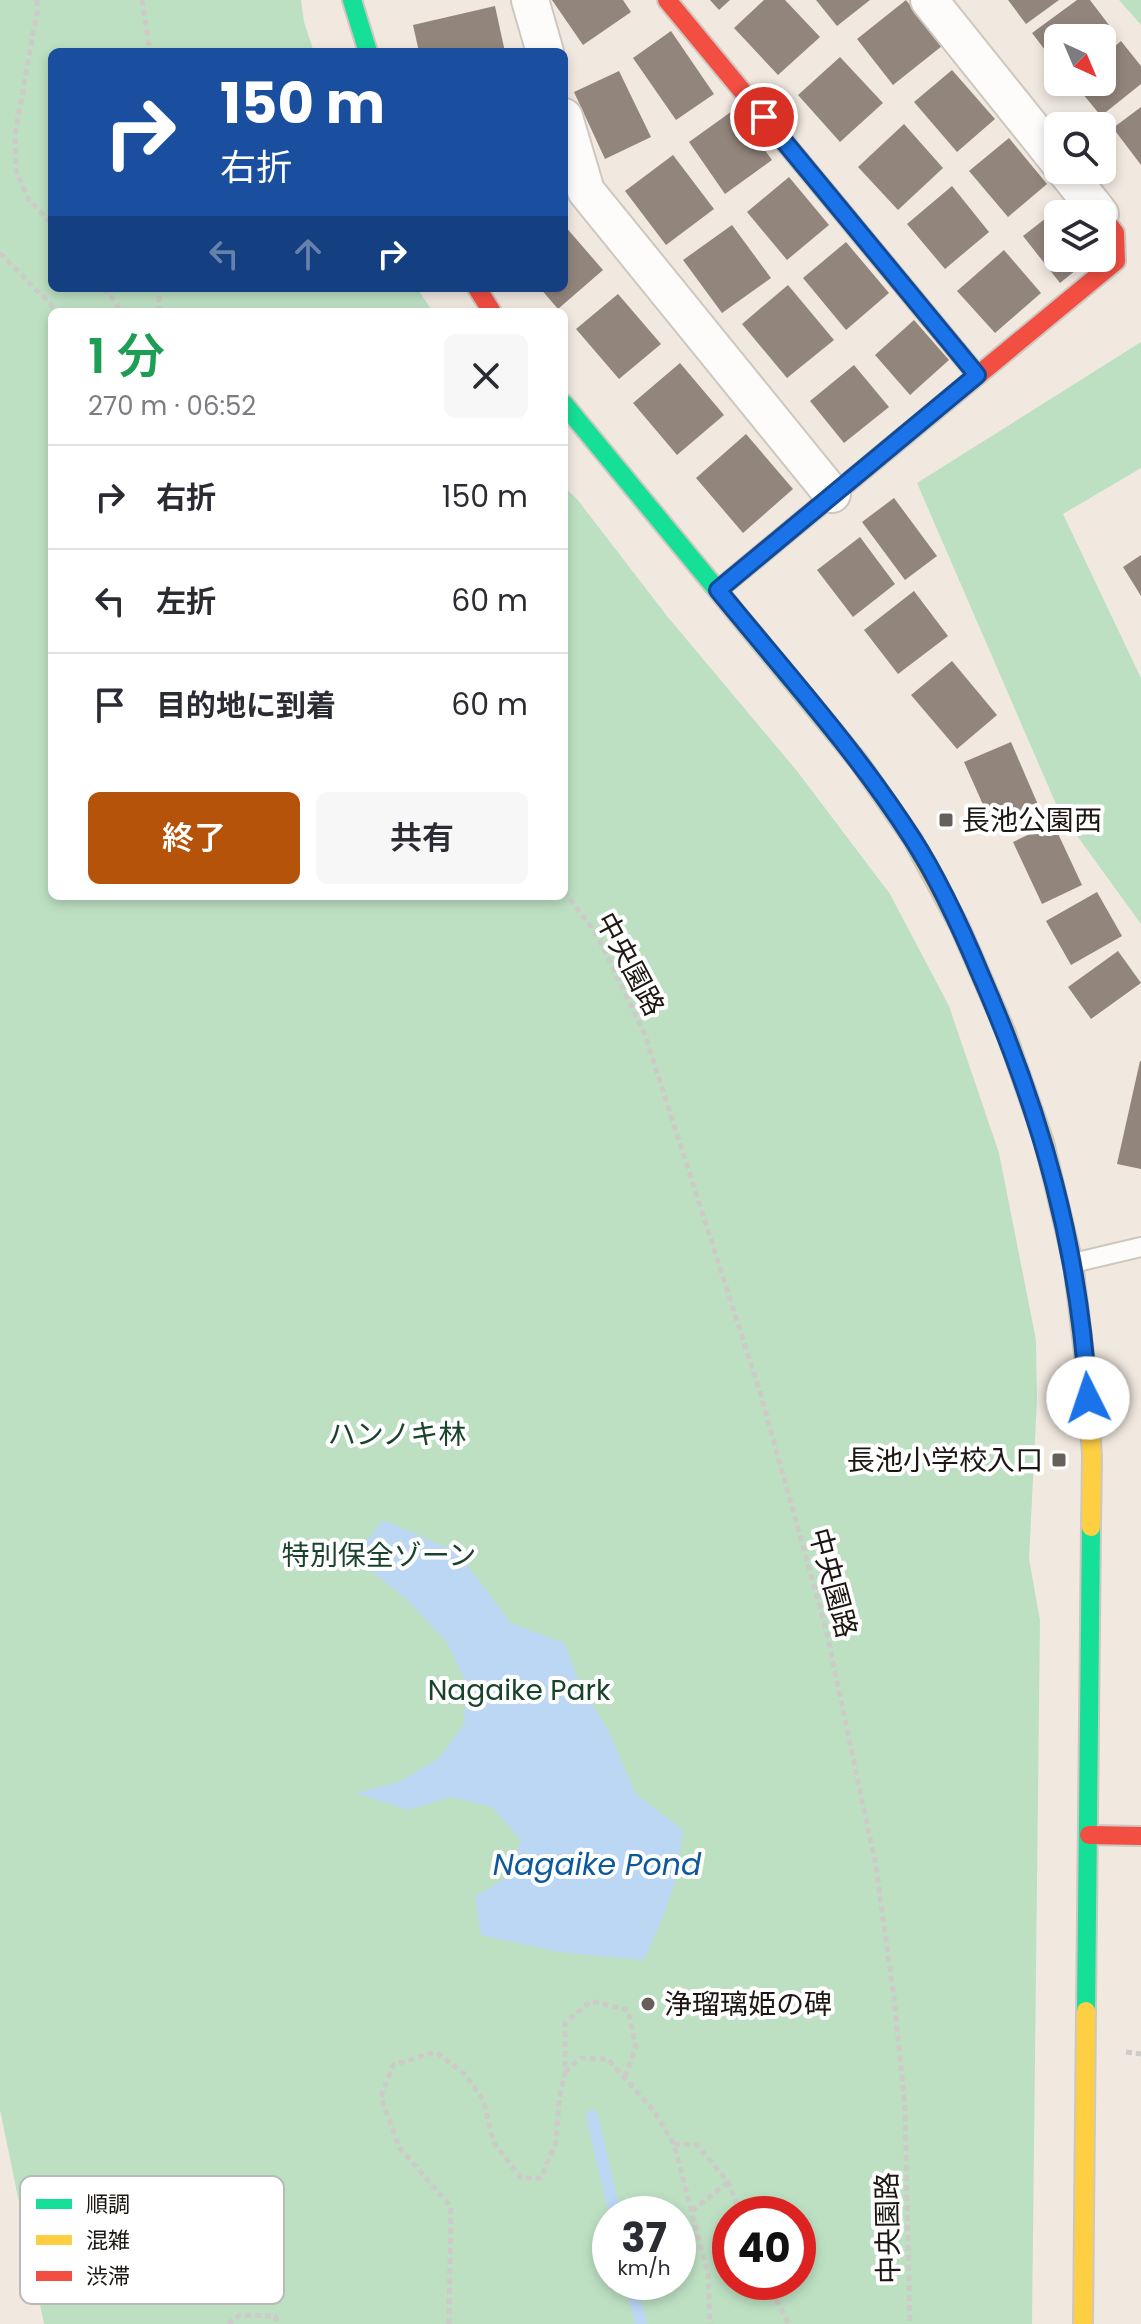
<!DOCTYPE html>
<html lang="ja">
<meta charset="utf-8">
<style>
body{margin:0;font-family:Poppins,"Noto Sans JP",sans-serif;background:#f7f7f7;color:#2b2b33;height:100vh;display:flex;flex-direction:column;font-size:30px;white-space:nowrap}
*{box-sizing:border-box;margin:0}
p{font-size:26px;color:#7c7c81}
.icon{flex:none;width:44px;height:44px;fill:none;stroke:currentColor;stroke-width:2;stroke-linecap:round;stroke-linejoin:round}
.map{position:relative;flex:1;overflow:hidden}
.side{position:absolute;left:48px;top:308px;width:520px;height:592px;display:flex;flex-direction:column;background:#fff;border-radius:12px;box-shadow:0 4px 12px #0003}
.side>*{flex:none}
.hud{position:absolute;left:48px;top:48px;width:520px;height:244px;border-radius:12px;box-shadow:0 4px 12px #0003;background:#1a4fa0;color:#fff;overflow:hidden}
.needle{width:52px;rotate:136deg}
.controls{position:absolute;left:1044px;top:24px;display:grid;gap:16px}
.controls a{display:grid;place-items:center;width:72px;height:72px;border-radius:12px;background:#fff;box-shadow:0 4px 12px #0003;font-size:40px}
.speed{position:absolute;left:592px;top:2196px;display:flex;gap:16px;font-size:40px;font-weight:700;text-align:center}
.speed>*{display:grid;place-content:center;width:104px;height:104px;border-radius:50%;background:#fff;box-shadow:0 4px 12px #0003;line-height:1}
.speed small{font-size:20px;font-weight:400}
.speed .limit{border:12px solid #d22;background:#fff;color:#111}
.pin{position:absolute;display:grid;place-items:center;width:68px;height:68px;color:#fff;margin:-34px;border:4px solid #fff;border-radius:50%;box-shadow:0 2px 8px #0007}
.me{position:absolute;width:88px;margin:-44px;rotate:356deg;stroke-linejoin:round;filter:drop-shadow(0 0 6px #0008)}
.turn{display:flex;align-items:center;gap:28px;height:168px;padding:0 40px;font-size:36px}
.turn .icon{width:104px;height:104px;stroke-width:2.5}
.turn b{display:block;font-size:56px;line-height:68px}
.lanes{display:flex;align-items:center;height:76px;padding:0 40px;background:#0003;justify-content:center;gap:40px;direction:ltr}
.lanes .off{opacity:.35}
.round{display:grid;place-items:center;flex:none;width:84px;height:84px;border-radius:12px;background:#f7f7f7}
.headline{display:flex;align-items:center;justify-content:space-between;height:136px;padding:0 40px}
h1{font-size:48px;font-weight:600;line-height:60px;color:#1e9e55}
.cta{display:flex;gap:16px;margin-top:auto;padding:16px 40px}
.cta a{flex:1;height:92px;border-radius:12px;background:#b45309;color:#fff;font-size:32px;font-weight:600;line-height:92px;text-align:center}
.cta a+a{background:#f7f7f7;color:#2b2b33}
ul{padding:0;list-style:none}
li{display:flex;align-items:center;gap:24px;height:104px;padding:0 40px;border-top:2px solid #e1e1e2}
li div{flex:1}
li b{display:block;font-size:30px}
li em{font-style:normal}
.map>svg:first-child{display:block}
</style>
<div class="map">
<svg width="1141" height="2324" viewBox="0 0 1141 2324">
<rect width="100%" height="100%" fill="#f1e9e0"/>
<g fill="#bde0c3" fill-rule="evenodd">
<path d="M0,0H301L304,22L314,52H52V288H417L433,312H52V896H564V487L577,499L667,616L797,771L890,894L949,1006L999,1153L1036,1340L1037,1400L1029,1559L1040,1620L1032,2324H44L0,2110ZM610,2214H678V2282H610ZM730,2214H798V2282H730Z"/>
<polygon points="1119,0 1141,0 1141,25"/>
<polygon points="1141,342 1141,468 1063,514 1141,678 1141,924 1059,811 917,483"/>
</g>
<polygon fill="#bcd7f3" points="383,1520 457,1552 511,1623 564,1643 580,1683 610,1734 635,1793 683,1830 677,1877 663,1916 644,1960 558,1952 481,1935 475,1897 510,1875 521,1840 492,1807 451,1797 408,1810 356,1793 399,1782 439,1758 464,1724 466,1683 446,1641 405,1598 354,1557"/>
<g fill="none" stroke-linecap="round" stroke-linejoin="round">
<g stroke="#bcd7f3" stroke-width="12">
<polyline points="592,2116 615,2214"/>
<polyline points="631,2282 641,2324"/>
</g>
</g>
<g fill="#92857c">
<polygon points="552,0 623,0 631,12 583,45"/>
<polygon points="710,0 730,0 719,10"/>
<polygon points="764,0 785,0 820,37 778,75 734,28"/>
<polygon points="816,0 870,0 837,26"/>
<polygon points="906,0 942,46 893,85 857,39"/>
<polygon points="1008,0 1059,0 1026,24"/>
<polygon points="1077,0 1090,0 1112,29 1100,38 1058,38 1058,67 1032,33"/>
<polygon points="495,6 505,52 419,52 413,25"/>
<polygon points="671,31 714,94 676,120 633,58"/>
<polygon points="1121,41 1141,66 1141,84 1101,116 1073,82 1102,82 1102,57"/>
<polygon points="840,57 883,103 840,142 798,95"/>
<polygon points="952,70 995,119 957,152 914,102"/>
<polygon points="619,71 651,137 605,159 574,92"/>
<polygon points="1141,107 1141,165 1113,128"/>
<polygon points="735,109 772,160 725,194 689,142"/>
<polygon points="904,124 943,168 898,210 858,167"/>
<polygon points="1009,138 1047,184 1008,217 969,171"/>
<polygon points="673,155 714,209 666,245 625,191"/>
<polygon points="789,177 829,225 787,260 747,212"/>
<polygon points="952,186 989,232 945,269 907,224"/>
<polygon points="1064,204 1072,214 1058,214 1058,258 1091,258 1060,283 1023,236"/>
<polygon points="564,225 603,270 558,309 540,288 564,288"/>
<polygon points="732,225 771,278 722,313 683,260"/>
<polygon points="846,242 889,293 846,330 803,278"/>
<polygon points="1004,250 1041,293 995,333 957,291"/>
<polygon points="788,285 834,340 787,378 742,324"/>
<polygon points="618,294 661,344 619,379 576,329"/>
<polygon points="914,320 949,360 910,395 875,355"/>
<polygon points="680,363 724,415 677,455 633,403"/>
<polygon points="854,365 889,407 844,443 810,401"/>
<polygon points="746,434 793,489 743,533 696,478"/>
<polygon points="894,498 937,556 905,580 862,522"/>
<polygon points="860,537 895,584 853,617 817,570"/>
<polygon points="1141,555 1141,596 1123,567"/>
<polygon points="914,591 948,636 898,674 864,630"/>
<polygon points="952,661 997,715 957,749 911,695"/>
<polygon points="1011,742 1039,807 993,827 964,762"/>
<polygon points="1053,823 1082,885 1042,904 1013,842"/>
<polygon points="1097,892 1122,936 1071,965 1046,921"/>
<polygon points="1118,951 1141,983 1091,1019 1068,987"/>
<polygon points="1140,1061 1141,1061 1141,1169 1117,1164"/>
</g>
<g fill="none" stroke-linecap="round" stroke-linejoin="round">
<defs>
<polyline id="lane" points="1073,1263 1141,1247"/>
<g id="street">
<polyline points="530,0 545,52"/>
<polyline points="929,0 1058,161"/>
<polyline points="564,117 586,191 832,494"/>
<polyline points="1065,170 1100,214"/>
</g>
<g id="fast">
<polyline points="352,0 368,52"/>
<polyline points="564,404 859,762 913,840 922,857"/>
<polyline points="1086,2011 1091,1527"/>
</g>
<g id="slow">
<polyline points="922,857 960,927 1006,1033 1044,1142 1073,1263 1086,1370 1092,1455 1091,1527"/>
<polyline points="1083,2324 1086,2011"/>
</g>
<g id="jam">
<polyline points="667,0 977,375"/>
<polyline points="477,288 492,312"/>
<polyline points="718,590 1116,261 1115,233 1102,216"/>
<polyline points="1089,1835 1141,1836"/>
</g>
</defs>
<use href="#lane" stroke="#cdc7c0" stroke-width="22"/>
<use href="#street" stroke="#cdc7c0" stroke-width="40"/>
<use href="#fast" stroke="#cdc7c0" stroke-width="22"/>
<use href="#slow" stroke="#cdc7c0" stroke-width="22"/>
<use href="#jam" stroke="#cdc7c0" stroke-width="22"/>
<g stroke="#cdcbc7" stroke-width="5" stroke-dasharray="6 4" stroke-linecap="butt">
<polyline points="37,0 37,12 15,134 16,171 29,200 52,224"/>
<polyline points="142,0 150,52"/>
<polyline points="0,253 58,312"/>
<polyline points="104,288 116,303 120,312"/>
<polyline points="159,312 159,288"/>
<polyline points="564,891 597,935 645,1035 760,1392 826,1629 876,1867 894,1998 905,2108 910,2324"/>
<polyline points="1126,2052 1141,2054"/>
<polyline points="565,2072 581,2058 608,2059 654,2111 674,2144 708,2274 710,2324"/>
<polyline points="674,2144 697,2145 728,2182 741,2214"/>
<polyline points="692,2211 728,2182"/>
<polyline points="767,2282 789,2324"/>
<polyline points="228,2324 240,2315 275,2316 279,2324"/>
<polyline points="449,2324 451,2207 399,2147 381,2097 393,2065 436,2052 466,2075 483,2100 494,2143 521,2178 541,2178 556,2142 559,2100 565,2072 565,2023 591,2001 628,2010 636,2047 624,2079"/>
</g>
<use href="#lane" stroke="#fdfcfa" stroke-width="18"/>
<use href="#street" stroke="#fdfcfa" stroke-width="36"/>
<use href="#fast" stroke="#16e098" stroke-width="18"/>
<use href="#slow" stroke="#ffcf43" stroke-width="18"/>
<use href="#jam" stroke="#f24e42" stroke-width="18"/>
</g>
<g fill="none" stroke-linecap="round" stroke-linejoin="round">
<defs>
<path id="route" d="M764,117L977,375L718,590C784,671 855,749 912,838C940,881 962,930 982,978C1042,1116 1079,1248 1088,1398"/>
</defs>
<use href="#route" stroke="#114b97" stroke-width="20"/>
<use href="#route" stroke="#1a73e8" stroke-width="14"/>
</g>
<g fill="#67605a" stroke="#fff" stroke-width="3">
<rect x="938" y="812" width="16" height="16" rx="4"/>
<rect x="1051" y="1452" width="16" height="16" rx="4"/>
<circle cx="648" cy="2004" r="8"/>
</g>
<g text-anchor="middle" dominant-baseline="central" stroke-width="8" stroke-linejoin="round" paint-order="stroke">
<g font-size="28" fill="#1c1712" stroke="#fff" text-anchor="start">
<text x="962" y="820">長池公園西</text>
<text x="1043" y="1460" text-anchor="end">長池小学校入口</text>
<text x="664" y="2004">浄瑠璃姫の碑</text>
</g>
<g font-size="28" fill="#1c1712" stroke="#fff">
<text transform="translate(630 964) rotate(62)">中央園路</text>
<text transform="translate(833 1583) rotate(75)">中央園路</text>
<text transform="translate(888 2228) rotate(-91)">中央園路</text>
</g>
<g font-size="28" fill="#1a432c" stroke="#fff">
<text x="397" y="1434">ハンノキ林</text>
<text x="379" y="1555">特別保全ゾーン</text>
<text x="519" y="1690">Nagaike Park</text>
</g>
<g font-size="30" font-style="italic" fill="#0e599b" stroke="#fff">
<text x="597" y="1864">Nagaike Pond</text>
</g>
</g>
<rect x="20" y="2176" width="264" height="128" rx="12" fill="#fff" stroke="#bbb9b8" stroke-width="2"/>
<rect x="36" y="2199" width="36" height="10" fill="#16e098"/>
<rect x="36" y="2235" width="36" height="10" fill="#ffcf43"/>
<rect x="36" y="2271" width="36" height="10" fill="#f24e42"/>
<g font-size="22" fill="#1c1712">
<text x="86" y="2212">順調</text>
<text x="86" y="2248">混雑</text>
<text x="86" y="2284">渋滞</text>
</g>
</svg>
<div class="controls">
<a><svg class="needle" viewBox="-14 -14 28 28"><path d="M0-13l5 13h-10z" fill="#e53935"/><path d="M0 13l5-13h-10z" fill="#7c7c81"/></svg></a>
<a><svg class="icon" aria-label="search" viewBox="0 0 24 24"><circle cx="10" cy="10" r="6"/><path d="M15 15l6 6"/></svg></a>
<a><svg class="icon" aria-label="layers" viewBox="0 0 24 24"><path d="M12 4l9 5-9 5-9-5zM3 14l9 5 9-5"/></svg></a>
</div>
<div class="speed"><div>37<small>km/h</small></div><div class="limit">40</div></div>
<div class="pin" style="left:764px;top:117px;background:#d93025"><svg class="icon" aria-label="arrive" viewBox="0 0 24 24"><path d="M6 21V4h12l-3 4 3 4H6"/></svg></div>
<svg class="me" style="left:1088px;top:1398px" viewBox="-20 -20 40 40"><circle r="19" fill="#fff"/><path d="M0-13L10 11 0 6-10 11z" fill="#1a73e8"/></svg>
<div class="hud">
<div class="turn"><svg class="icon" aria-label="right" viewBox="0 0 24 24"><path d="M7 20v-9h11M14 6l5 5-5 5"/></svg><div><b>150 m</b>右折</div></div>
<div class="lanes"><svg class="icon off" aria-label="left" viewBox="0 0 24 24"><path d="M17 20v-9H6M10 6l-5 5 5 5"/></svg><svg class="icon off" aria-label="ahead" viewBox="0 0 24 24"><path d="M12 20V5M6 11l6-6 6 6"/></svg><svg class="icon" aria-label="right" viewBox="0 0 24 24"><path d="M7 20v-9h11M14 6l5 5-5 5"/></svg></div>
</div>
<section class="side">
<div class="headline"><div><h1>1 分</h1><p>270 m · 06:52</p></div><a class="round"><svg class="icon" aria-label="close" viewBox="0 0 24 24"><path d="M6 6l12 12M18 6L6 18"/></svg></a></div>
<ul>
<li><svg class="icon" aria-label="right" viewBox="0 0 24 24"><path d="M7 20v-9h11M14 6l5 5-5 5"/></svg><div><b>右折</b></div><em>150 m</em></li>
<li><svg class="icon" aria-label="left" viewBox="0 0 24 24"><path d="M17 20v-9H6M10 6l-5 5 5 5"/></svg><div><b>左折</b></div><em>60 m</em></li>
<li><svg class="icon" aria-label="arrive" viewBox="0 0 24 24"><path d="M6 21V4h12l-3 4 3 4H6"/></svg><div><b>目的地に到着</b></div><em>60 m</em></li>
</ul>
<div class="cta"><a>終了</a><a>共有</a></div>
</section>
</div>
